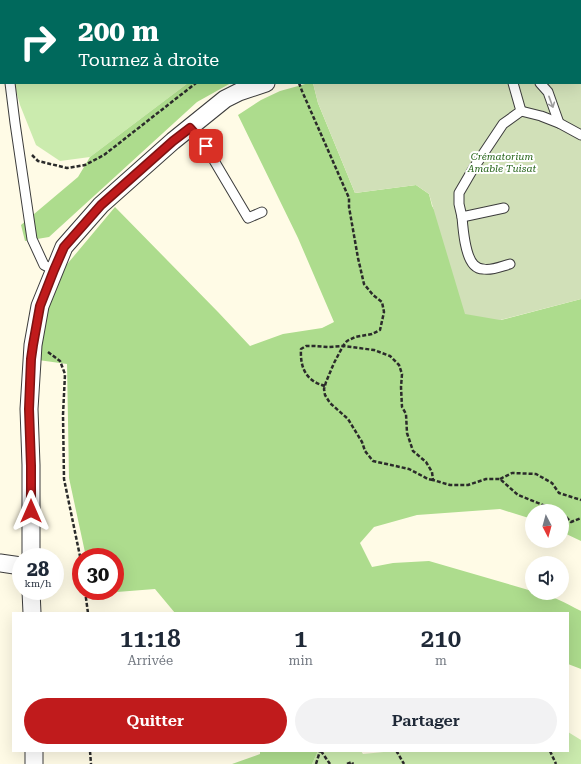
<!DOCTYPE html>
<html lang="fr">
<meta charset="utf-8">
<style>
body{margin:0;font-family:"Roboto Serif",serif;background:#f2f2f3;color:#1f2937;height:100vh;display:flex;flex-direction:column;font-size:15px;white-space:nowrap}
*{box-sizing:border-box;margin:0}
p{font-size:13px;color:#747a83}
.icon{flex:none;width:22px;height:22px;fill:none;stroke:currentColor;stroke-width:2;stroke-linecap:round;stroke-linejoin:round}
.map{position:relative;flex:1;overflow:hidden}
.details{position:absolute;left:12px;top:612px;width:557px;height:140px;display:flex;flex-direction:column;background:#fff;border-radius:0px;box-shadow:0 4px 16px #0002}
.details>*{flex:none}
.top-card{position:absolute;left:0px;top:0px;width:581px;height:84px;box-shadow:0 4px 16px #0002;background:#00695c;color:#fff;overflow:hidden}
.needle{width:26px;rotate:174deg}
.fabs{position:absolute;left:525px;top:504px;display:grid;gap:8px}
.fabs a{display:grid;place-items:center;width:44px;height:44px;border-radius:50%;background:#fff;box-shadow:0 4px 16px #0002;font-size:20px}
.speed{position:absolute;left:12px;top:548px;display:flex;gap:8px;font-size:20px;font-weight:700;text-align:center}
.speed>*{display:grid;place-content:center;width:52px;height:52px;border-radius:50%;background:#fff;box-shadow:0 4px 16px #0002;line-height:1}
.speed small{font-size:10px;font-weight:400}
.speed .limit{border:6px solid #d22;background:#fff;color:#111}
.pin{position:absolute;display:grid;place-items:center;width:34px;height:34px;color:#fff;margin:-17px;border-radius:8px;box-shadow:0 2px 6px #0006}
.me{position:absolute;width:44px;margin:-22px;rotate:0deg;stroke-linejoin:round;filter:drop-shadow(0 0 3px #0008)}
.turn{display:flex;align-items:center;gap:14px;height:84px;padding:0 12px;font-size:18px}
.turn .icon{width:52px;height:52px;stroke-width:2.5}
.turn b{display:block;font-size:28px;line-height:34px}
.eta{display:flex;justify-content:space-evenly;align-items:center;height:68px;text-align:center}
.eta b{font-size:24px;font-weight:600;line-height:28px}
.button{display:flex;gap:8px;margin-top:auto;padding:8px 12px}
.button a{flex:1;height:46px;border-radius:24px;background:#c01b1c;color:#fff;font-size:16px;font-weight:600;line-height:46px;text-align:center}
.button a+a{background:#f2f2f3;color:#1f2937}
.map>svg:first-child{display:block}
</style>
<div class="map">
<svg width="581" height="764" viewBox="0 0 581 764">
<rect width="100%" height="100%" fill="#fffbe6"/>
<g fill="#cbebae">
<polygon points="91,0 297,0 296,1 91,1"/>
<polygon points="14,83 188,83 90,157 60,161 36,145 20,105"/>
<polygon points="568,732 581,740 581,764 312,764 318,751 361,751 363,754 394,751 568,751"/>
</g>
<g fill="#addc8d">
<polygon points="188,83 231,83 197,102 49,237 25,241 21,225 78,177 90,157"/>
<path d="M309,83H313L318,103L355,193L416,185L429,194L432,206L501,320L581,299V541L562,532V511H532V519L500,509L417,515L374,527L360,543L372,567L393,563L429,561L532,591V593C549,593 565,603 581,611V669L568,664V613H175L155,589L91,594V591H115V557H86L69,478L67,364L31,359L53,281L115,207L218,312L250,346L283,334L322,328L334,322L298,238L238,115L261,100L280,91Z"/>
<polygon points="260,751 318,751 312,764 232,764 260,754"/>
</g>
<polygon fill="#d1e0b8" points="553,0 581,0 581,299 500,320 465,314 429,194 416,185 355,193 318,103 313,83 580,83 580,1 550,1"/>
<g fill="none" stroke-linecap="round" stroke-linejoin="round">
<polyline stroke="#a7d7fa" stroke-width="27" points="75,1 76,0"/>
<defs>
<g id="service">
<polyline points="14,1 14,0"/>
<polyline points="10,83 15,123 32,239 44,265 54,270"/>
<polyline points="540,83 548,92 559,123"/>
<polyline points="521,111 541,116 559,123 581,135"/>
<polyline points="189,127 206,147 248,218 262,212"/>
<polyline points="504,208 462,217 459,204 459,193 473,169 503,124 521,111 513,83"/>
<path d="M462,217C463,229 465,256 474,265C476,267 480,269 483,269C492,271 502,266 510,264"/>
</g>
<g id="minor">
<polyline points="528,1 531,0"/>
<polyline points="31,557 31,465 29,409 33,345 40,306 64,247 101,205 173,141 225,99 239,92 266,83"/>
<polyline points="0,563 21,566"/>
<polyline points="31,591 32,613"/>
<polyline points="34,751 34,764"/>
</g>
</defs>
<use href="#service" stroke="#3c3c3c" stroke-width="11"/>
<use href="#minor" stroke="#3c3c3c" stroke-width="19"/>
<g stroke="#2b2b2b" stroke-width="2.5" stroke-dasharray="4 2" stroke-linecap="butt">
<polyline points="303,1 305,0"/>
<polyline points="489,1 493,0"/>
<polyline points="555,1 558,0"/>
<polyline points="299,83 302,91 349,198 349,207 358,258 364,284 373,295 382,302 384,312 380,330 372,334 355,337 347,341 343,346 334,363 326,382 324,389 325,395 330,403 348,419 362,442 365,451 373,461 409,469 428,479 433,480"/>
<polyline points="32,155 38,161 67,168 85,165 104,155 196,83"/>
<polyline points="48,352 60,361 65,374 63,415 64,479 81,561"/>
<path d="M325,386C306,381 300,368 301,349L306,346H314L328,347L343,346L374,350L390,356L399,365L402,374L401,387L402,407L406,414L407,433L413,451L426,462L432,472L433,480L450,485H468L486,479H500L518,495L558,511"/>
<polyline points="500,479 512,473 536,474 552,483 559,493 581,500"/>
<polyline points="562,513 571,522 581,518"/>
<polyline points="85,591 88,613"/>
<polyline points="90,751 91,764"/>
<polyline points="321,751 330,764"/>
<polyline points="398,751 397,752 404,764"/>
<polyline points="550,751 556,764"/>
<polyline points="316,764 320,751"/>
<polyline points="347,764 352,762 353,764"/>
</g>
<use href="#service" stroke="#fff" stroke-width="9"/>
<use href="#minor" stroke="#fff" stroke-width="17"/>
</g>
<defs><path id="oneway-shaft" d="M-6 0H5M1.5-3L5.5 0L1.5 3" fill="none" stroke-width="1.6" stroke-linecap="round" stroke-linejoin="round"/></defs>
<use stroke="#9d9d9d" href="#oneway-shaft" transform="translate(551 102) rotate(70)"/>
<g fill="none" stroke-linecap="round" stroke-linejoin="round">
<defs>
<polyline id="route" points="31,511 31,466 29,409 31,359 33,345 40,306 54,270 64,247 101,205 173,141 190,128 206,146"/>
</defs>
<use href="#route" stroke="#7d1212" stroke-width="10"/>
<use href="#route" stroke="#c01b1c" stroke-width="7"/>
</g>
<g text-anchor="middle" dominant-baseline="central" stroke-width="4" stroke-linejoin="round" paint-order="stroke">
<g font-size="10" font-style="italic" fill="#246318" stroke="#fff">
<text x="502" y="156">Crématorium<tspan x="502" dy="12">Amable Tuisat</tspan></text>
</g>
</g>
</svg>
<div class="fabs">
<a><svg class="needle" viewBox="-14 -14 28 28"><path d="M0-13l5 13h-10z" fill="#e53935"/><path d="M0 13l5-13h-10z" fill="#747a83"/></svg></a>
<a><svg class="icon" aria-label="sound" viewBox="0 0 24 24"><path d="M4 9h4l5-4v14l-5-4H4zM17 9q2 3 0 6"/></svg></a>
</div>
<div class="speed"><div>28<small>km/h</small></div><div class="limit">30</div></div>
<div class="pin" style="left:206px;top:146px;background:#d93025"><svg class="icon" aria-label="arrive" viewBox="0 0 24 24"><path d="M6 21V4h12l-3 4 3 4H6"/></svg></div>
<svg class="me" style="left:31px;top:511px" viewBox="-20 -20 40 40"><path d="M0-17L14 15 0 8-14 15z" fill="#c01b1c" stroke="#fff" stroke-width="4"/></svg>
<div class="top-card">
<div class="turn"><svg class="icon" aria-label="right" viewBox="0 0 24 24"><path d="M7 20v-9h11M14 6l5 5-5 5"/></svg><div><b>200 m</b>Tournez à droite</div></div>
</div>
<section class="details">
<div class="eta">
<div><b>11:18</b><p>Arrivée</p></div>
<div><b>1</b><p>min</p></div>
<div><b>210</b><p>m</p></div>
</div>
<div class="button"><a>Quitter</a><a>Partager</a></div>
</section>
</div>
